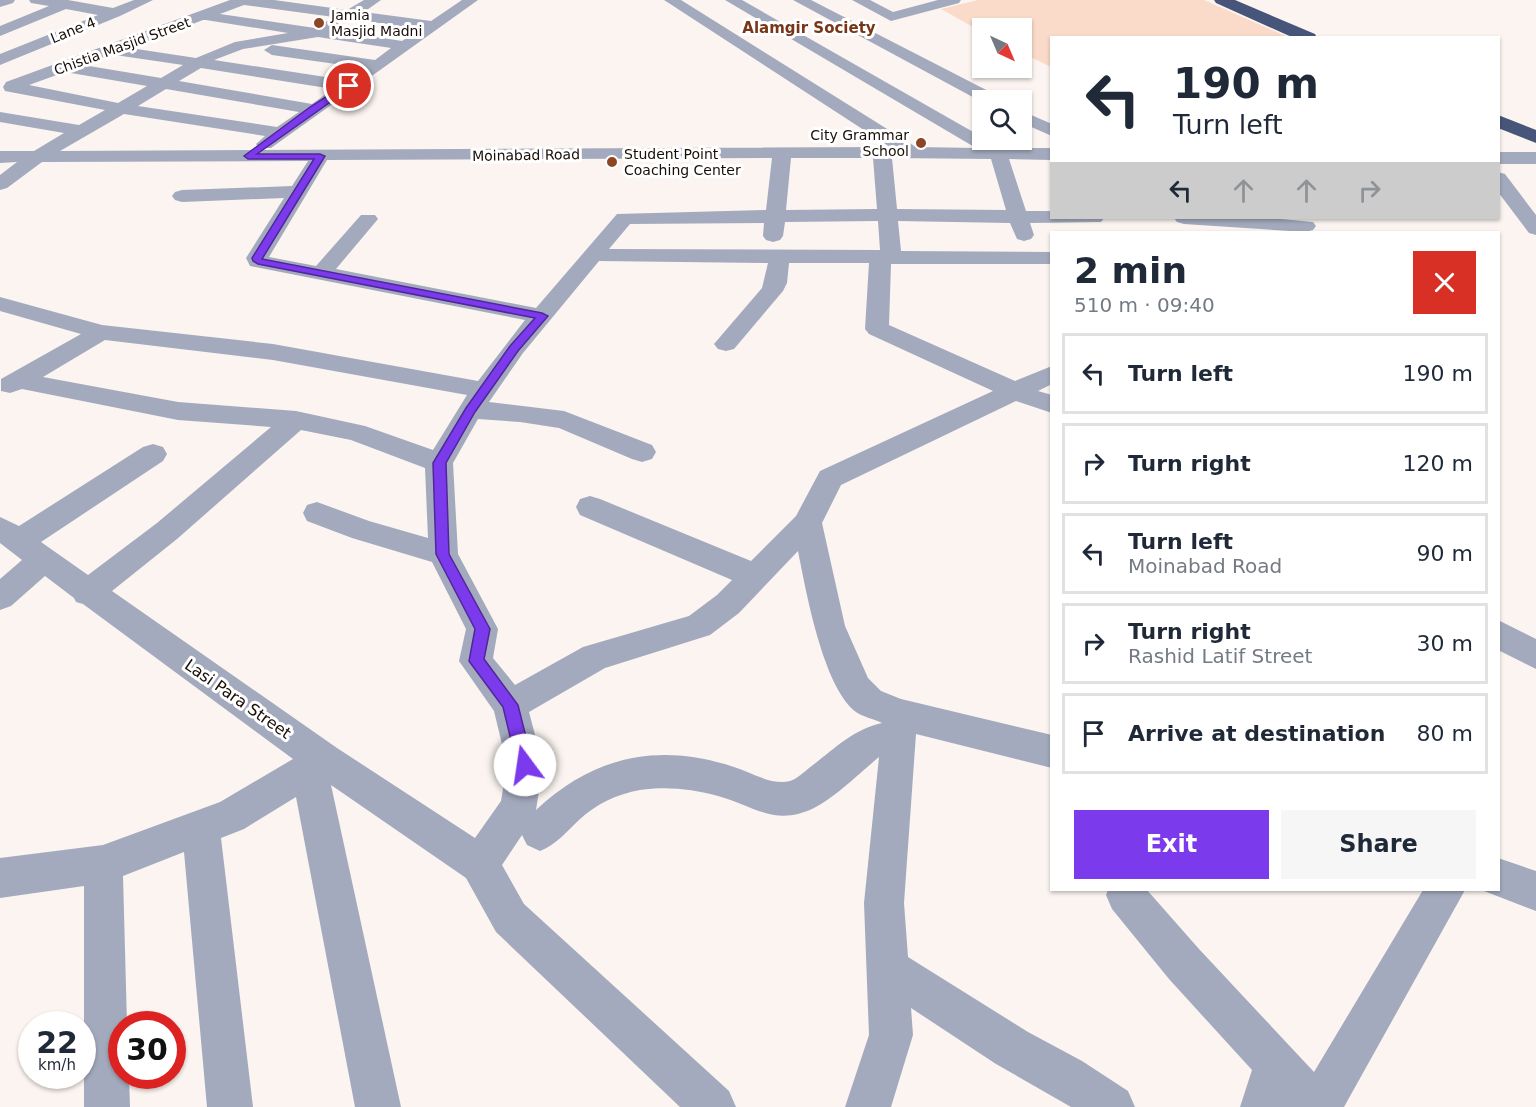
<!DOCTYPE html>
<meta charset="utf-8">
<style>
body{margin:0;font-family:"DejaVu Sans",sans-serif;background:#f6f6f7;color:#1f2937;height:100vh;display:flex;flex-direction:column;font-size:22px;white-space:nowrap}
*{box-sizing:border-box;margin:0}
p{font-size:20px;color:#747a83}
.icon{flex:none;width:33px;height:33px;fill:none;stroke:currentColor;stroke-width:2;stroke-linecap:round;stroke-linejoin:round}
.map{position:relative;flex:1;overflow:hidden}
.sheet{position:absolute;left:1050px;top:231px;width:450px;height:660px;display:flex;flex-direction:column;background:#fff;border-radius:0px;box-shadow:0 2px 4px #0004}
.sheet>*{flex:none}
.banner{position:absolute;left:1050px;top:36px;width:450px;height:183px;border-radius:0px;box-shadow:0 2px 4px #0004;background:#fff;color:#1f2937;overflow:hidden}
.needle{width:39px;rotate:136deg}
.buttons{position:absolute;left:972px;top:18px;display:grid;gap:12px}
.buttons a{display:grid;place-items:center;width:60px;height:60px;border-radius:0px;background:#fff;box-shadow:0 2px 4px #0004;font-size:30px}
.speed{position:absolute;left:18px;top:1011px;display:flex;gap:12px;font-size:30px;font-weight:700;text-align:center}
.speed>*{display:grid;place-content:center;width:78px;height:78px;border-radius:50%;background:#fff;box-shadow:0 2px 4px #0004;line-height:1}
.speed small{font-size:15px;font-weight:400}
.speed .limit{border:9px solid #d22;background:#fff;color:#111}
.pin{position:absolute;display:grid;place-items:center;width:51px;height:51px;color:#fff;margin:-26px;border:3px solid #fff;border-radius:50%;box-shadow:0 2px 6px #0007}
.me{position:absolute;width:66px;margin:-33px;rotate:346deg;stroke-linejoin:round;filter:drop-shadow(0 0 4px #0008)}
.turn{display:flex;align-items:center;gap:21px;height:126px;padding:0 24px;font-size:27px}
.turn .icon{width:78px;height:78px;stroke-width:2.5}
.turn b{display:block;font-size:42px;line-height:51px}
.lanes{display:flex;align-items:center;height:57px;padding:0 24px;background:#0003;justify-content:center;gap:30px;direction:ltr}
.lanes .off{opacity:.35}
.round{display:grid;place-items:center;flex:none;width:63px;height:63px;border-radius:0px;background:#f6f6f7}
.summary{display:flex;align-items:center;justify-content:space-between;height:102px;padding:0 24px}
h1{font-size:36px;font-weight:800;line-height:45px}
.primary-button{display:flex;gap:12px;margin-top:auto;padding:12px 24px}
.primary-button a{flex:1;height:69px;border-radius:0px;background:#7c3aed;color:#fff;font-size:24px;font-weight:800;line-height:69px;text-align:center}
.primary-button a+a{background:#f6f6f7;color:#1f2937}
ul{padding:0;list-style:none}
li{display:flex;align-items:center;gap:18px;height:81px;margin:0 12px 9px;padding:0 12px;border:3px solid #e0e1e3;border-radius:0px}
li div{flex:1}
li b{display:block;font-size:22px}
li em{font-style:normal}
.map>svg:first-child{display:block}
</style>
<div class="map">
<svg width="1536" height="1107" viewBox="0 0 1536 1107">
<rect width="100%" height="100%" fill="#fbf4f0"/>
<polygon fill="#fadbc9" points="978,0 1204,0 1288,37 1052,38 1051,67 1022,53 1022,28 982,28 982,32 941,9"/>
<g fill="none" stroke-linecap="round" stroke-linejoin="round">
<g fill="#a3aabd" fill-rule="evenodd">
<polygon points="0,0 15,0 13,3 0,7"/>
<polygon points="29,0 68,0 113,8 134,0 153,0 120,16 0,65 0,54 98,15 66,9 0,36 0,26 49,6 31,3"/>
<path d="M230,0H274L347,10L364,0H381L364,12L431,21L462,0H478L271,148H259L256,144L265,136L124,114L60,151L890,147L664,0H681L916,147L976,148L725,0H742L982,137V140H988L1003,148H1052V160L1009,159L1026,211H1052V218H1104L1101,222L1030,223L1034,235L1031,239L1024,241L1017,239L1010,223L898,221L901,251L1052,252V264H891L889,325L1015,381L1052,366V384L1038,391L1052,395V413L1016,401L841,485L822,523L845,626L868,678L881,691L901,699L1052,735V768L916,734L904,903L908,957L1028,1032L1082,1061L1128,1091L1135,1107H1071L996,1064L911,1008L913,1035L891,1107H845L869,1035L864,903L879,757C861,772 833,799 814,808C775,827 754,806 718,796C693,789 666,786 640,790C617,794 596,804 579,820C566,832 557,844 540,851L527,845L522,835L502,865L524,904L729,1091L736,1107H680L496,932L466,878L331,785L401,1107H355L296,797L244,829L221,838L253,1107H207L184,852L123,876L127,1024H122V1076H129L130,1107H84V886L0,898V858L103,845L220,802L293,759L83,604L76,602L74,598L45,576L11,606L0,610V579L22,560L0,543V517L19,526L143,447L153,444L163,447L167,454L163,461L41,542L88,575L157,523L271,427L178,420L22,389L10,393L1,391V379L81,334L0,311V297L102,325L273,344L478,381L525,320L250,266L246,258L284,198L182,202L175,200L172,196L175,192L182,190L292,186L308,161L42,162L7,188L0,190V175L17,162L0,163V151H34L64,133L0,122V112L79,125L105,110L5,91L3,87L6,82ZM244,5L334,17L315,28L220,14ZM351,19L420,29L402,41L332,30ZM203,20H206L288,33L235,42L196,58L130,48ZM318,37L391,48L375,60L272,45L264,50L272,55L364,68L345,80L214,60L243,49ZM112,54L115,55L183,65L161,78L83,65ZM201,68L333,89L312,104L179,81ZM65,72L147,86L118,103L29,85ZM166,89L299,112L277,127L138,106ZM772,158L766,210L617,214L536,308L336,269L378,219L375,215H361L316,266L269,257L327,160ZM791,158H873L877,209L786,210ZM892,158L991,159L1006,210L897,209ZM878,221L880,250L609,249L630,224L764,223L763,236L766,240L773,242L780,240L783,236L785,222ZM599,261L768,263L762,288L714,344L718,349L726,351L734,349L783,291L787,283L789,263H869L865,329L869,334L993,391L820,471L796,516L751,561L600,499L590,496L580,499L576,507L580,515L732,580L717,595L689,616L583,647L515,685L493,658L498,629L458,554L453,463L478,419L520,422L559,428L632,459L642,462L652,459L656,452L652,445L564,411L489,402L523,353ZM105,340L273,360L467,395L433,450L365,426L296,411L178,402L43,377ZM301,430L351,440L425,468L428,538L369,521L317,502L307,505L303,513L307,521L352,538L432,562L466,629L459,661L494,711L507,765L501,801L475,838L337,748L112,591L177,539ZM798,551C806,591 823,687 856,712C863,717 874,719 882,723C853,729 832,751 809,768C804,772 797,779 790,781C772,786 751,772 734,767C659,742 593,756 536,810L543,765L529,712L605,668L710,635L739,613Z"/>
<polygon points="793,0 811,0 998,96 1001,100 982,102"/>
<polygon points="852,0 870,0 893,12 938,0 961,0 959,3 891,21"/>
<polygon points="1022,111 1052,124 1052,136 1022,123"/>
<rect x="1498" y="152" width="38" height="12"/>
<polygon points="1498,172 1505,174 1536,215 1536,235 1529,233 1498,192"/>
<polygon points="1174,218 1270,218 1313,222 1316,226 1313,230 1306,232 1184,224 1177,222"/>
<polygon points="1498,620 1536,639 1536,669 1498,650"/>
<polygon points="1498,858 1536,871 1536,911 1484,891 1498,890"/>
<polygon points="1108,890 1147,890 1199,949 1314,1072 1423,890 1465,890 1344,1107 1240,1107 1252,1070 1169,979 1112,909 1106,895"/>
</g>
<g fill="#47557a" fill-rule="evenodd">
<polygon points="1214,0 1235,0 1315,34 1317,38 1294,38 1216,3"/>
<polygon points="1498,115 1536,130 1536,143 1498,128"/>
</g>
</g>
<polygon fill="#7c3aed" stroke="#51269a" stroke-width="1.5" points="346,84 353,86 257,154 320,154 325,156 262,259 542,313 548,316 518,351 475,412 446,463 449,554 490,629 484,659 518,705 533,765 531,771 525,773 519,771 517,765 503,707 469,661 475,629 436,554 433,463 466,408 510,346 535,318 258,264 253,261 252,258 314,159 248,159 244,156 310,107"/>
<g fill="#8d4623" stroke="#fff" stroke-width="2">
<circle cx="319" cy="23" r="6"/>
<circle cx="921" cy="143" r="6"/>
<circle cx="612" cy="162" r="6"/>
</g>
<g text-anchor="middle" dominant-baseline="central" stroke-width="6" stroke-linejoin="round" paint-order="stroke">
<g font-size="14" fill="#180e08" stroke="#fff" text-anchor="start">
<text x="331" y="15">Jamia<tspan x="331" dy="16">Masjid Madni</tspan></text>
<text x="909" y="135" text-anchor="end">City Grammar<tspan x="909" dy="16">School</tspan></text>
<text x="624" y="154">Student Point<tspan x="624" dy="16">Coaching Center</tspan></text>
</g>
<g font-size="14" fill="#180e08" stroke="#fff">
<text transform="translate(73 30) rotate(-22)">Lane 4</text>
<text transform="translate(122 46) rotate(-20)">Chistia Masjid Street</text>
<text transform="translate(526 155) rotate(-1)">Moinabad Road</text>
</g>
<g font-size="15" font-weight="bold" fill="#773717" stroke="#fff">
<text x="809" y="28">Alamgir Society</text>
</g>
<g font-size="16" fill="#180e08" stroke="#fff">
<text transform="translate(238 699) rotate(35)">Lasi Para Street</text>
</g>
</g>
</svg>
<div class="buttons">
<a><svg class="needle" viewBox="-14 -14 28 28"><path d="M0-13l5 13h-10z" fill="#e53935"/><path d="M0 13l5-13h-10z" fill="#747a83"/></svg></a>
<a><svg class="icon" aria-label="search" viewBox="0 0 24 24"><circle cx="10" cy="10" r="6"/><path d="M15 15l6 6"/></svg></a>
</div>
<div class="speed"><div>22<small>km/h</small></div><div class="limit">30</div></div>
<div class="pin" style="left:349px;top:86px;background:#d93025"><svg class="icon" aria-label="arrive" viewBox="0 0 24 24"><path d="M6 21V4h12l-3 4 3 4H6"/></svg></div>
<svg class="me" style="left:525px;top:765px" viewBox="-20 -20 40 40"><circle r="19" fill="#fff"/><path d="M0-13L10 11 0 6-10 11z" fill="#7c3aed"/></svg>
<div class="banner">
<div class="turn"><svg class="icon" aria-label="left" viewBox="0 0 24 24"><path d="M17 20v-9H6M10 6l-5 5 5 5"/></svg><div><b>190 m</b>Turn left</div></div>
<div class="lanes"><svg class="icon" aria-label="left" viewBox="0 0 24 24"><path d="M17 20v-9H6M10 6l-5 5 5 5"/></svg><svg class="icon off" aria-label="ahead" viewBox="0 0 24 24"><path d="M12 20V5M6 11l6-6 6 6"/></svg><svg class="icon off" aria-label="ahead" viewBox="0 0 24 24"><path d="M12 20V5M6 11l6-6 6 6"/></svg><svg class="icon off" aria-label="right" viewBox="0 0 24 24"><path d="M7 20v-9h11M14 6l5 5-5 5"/></svg></div>
</div>
<section class="sheet">
<div class="summary"><div><h1>2 min</h1><p>510 m · 09:40</p></div><a class="round" style="background:#d93025;color:#fff"><svg class="icon" aria-label="close" viewBox="0 0 24 24"><path d="M6 6l12 12M18 6L6 18"/></svg></a></div>
<ul>
<li><svg class="icon" aria-label="left" viewBox="0 0 24 24"><path d="M17 20v-9H6M10 6l-5 5 5 5"/></svg><div><b>Turn left</b></div><em>190 m</em></li>
<li><svg class="icon" aria-label="right" viewBox="0 0 24 24"><path d="M7 20v-9h11M14 6l5 5-5 5"/></svg><div><b>Turn right</b></div><em>120 m</em></li>
<li><svg class="icon" aria-label="left" viewBox="0 0 24 24"><path d="M17 20v-9H6M10 6l-5 5 5 5"/></svg><div><b>Turn left</b><p>Moinabad Road</p></div><em>90 m</em></li>
<li><svg class="icon" aria-label="right" viewBox="0 0 24 24"><path d="M7 20v-9h11M14 6l5 5-5 5"/></svg><div><b>Turn right</b><p>Rashid Latif Street</p></div><em>30 m</em></li>
<li><svg class="icon" aria-label="arrive" viewBox="0 0 24 24"><path d="M6 21V4h12l-3 4 3 4H6"/></svg><div><b>Arrive at destination</b></div><em>80 m</em></li>
</ul>
<div class="primary-button"><a>Exit</a><a>Share</a></div>
</section>
</div>
